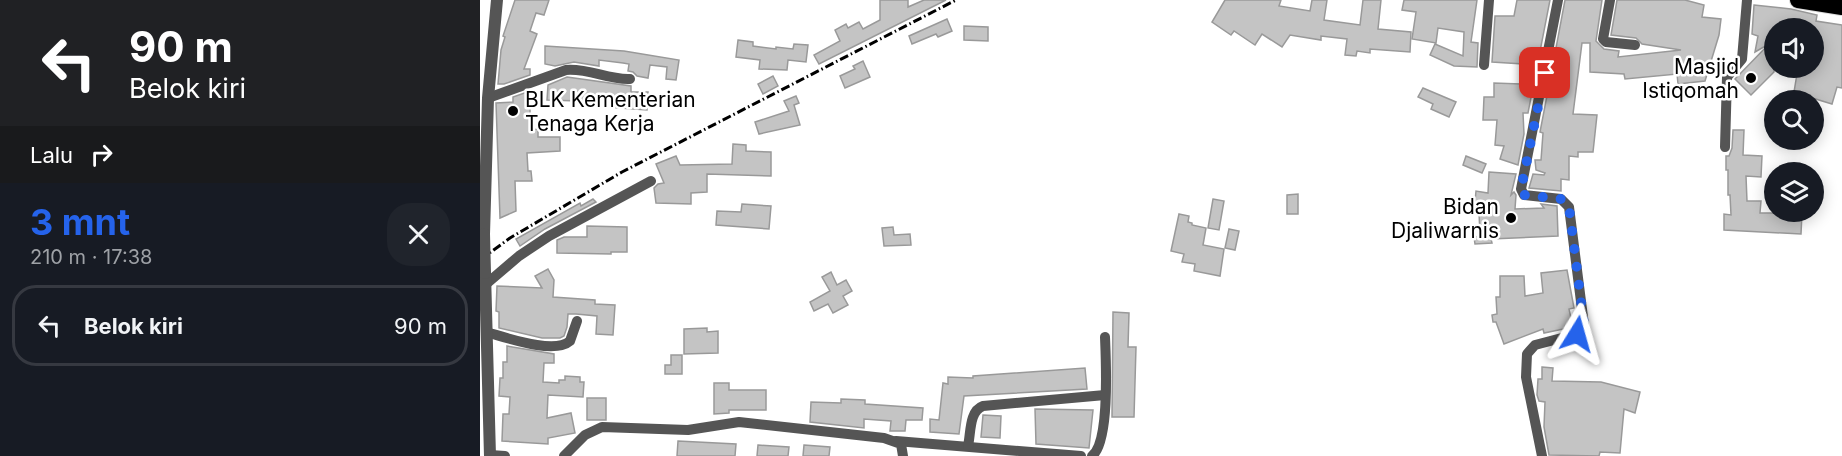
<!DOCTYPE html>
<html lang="id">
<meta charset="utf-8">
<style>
body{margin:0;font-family:Inter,sans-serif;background:#20242c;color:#f1f3f6;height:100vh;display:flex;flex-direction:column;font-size:22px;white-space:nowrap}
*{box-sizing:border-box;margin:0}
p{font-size:20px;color:#9ea1a6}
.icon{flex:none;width:33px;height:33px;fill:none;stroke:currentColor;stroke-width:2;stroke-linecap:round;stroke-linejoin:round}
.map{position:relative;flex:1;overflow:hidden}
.panel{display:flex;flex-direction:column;background:#171b24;width:480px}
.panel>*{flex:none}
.top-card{background:#202124;color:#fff;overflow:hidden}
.controls{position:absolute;left:1284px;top:18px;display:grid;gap:12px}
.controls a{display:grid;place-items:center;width:60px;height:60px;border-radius:50%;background:#171b24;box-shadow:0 3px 15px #0003;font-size:30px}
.pin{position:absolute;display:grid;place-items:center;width:51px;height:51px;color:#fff;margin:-26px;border-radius:12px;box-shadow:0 3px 9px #0006}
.me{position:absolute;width:66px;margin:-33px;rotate:8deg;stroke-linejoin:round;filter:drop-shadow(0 0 4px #0008)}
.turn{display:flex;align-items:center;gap:21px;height:126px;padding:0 30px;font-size:27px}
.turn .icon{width:78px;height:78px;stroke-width:2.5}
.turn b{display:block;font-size:42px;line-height:51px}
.then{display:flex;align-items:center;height:57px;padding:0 30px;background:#0003;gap:12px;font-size:22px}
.round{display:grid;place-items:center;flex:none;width:63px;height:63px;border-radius:24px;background:#20242c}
.summary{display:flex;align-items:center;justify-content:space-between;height:102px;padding:0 30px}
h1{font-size:36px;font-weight:700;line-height:45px;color:#2563eb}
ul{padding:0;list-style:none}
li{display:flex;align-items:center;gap:18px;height:81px;margin:0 12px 9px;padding:0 18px;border:3px solid #363941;border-radius:24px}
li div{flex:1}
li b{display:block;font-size:22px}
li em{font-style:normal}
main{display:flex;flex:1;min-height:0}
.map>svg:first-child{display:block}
</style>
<main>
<section class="panel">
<div class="top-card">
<div class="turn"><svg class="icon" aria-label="left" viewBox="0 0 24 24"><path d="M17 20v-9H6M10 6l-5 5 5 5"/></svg><div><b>90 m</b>Belok kiri</div></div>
<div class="then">Lalu<svg class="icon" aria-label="right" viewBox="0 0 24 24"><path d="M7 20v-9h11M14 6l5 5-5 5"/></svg></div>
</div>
<div class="summary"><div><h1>3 mnt</h1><p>210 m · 17:38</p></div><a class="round"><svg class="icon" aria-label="close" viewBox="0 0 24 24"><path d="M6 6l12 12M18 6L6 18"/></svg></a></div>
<ul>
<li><svg class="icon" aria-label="left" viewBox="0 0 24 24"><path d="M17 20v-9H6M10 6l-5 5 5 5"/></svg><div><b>Belok kiri</b></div><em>90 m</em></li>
</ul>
</section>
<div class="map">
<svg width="1362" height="456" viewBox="0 0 1362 456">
<rect width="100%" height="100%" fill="#fff"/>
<g fill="#c4c4c4" stroke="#999" stroke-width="1.5">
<polygon points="35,0 69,0 64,15 56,13 50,31 57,34 44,69 50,69 50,75 24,84 18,84 21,50 25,37 23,36"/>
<polygon points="400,0 428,0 428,7 444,0 466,0 339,64 334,55 360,41 355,30 366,24 368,28 379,22 383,29 400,20"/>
<polygon points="745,0 801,0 799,6 830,11 832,0 847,0 844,20 880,25 883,0 901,0 898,29 931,32 930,52 890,49 890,53 877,51 876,56 865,55 867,39 841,36 841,40 810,35 802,47 782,34 775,45 754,31 751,35 732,22"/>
<polygon points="924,0 997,0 991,42 998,43 997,67 974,66 950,55 955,44 983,56 984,32 958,28 956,43 932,39 936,12 922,10"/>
<polygon points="1037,0 1070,0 1048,113 1043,113 1044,134 1038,165 1020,159 1024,146 1015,145 1017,120 1003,120 1004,97 1014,97 1014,83 1041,84 1043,64 1012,62 1015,16 1034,16"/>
<polygon points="1085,0 1122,0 1116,41 1124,49 1139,51 1138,57 1201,50 1162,44 1156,38 1131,35 1137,0 1205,0 1224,5 1222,17 1241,19 1239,35 1225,81 1198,84 1197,74 1145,79 1144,74 1110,72 1110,43 1102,43 1093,114 1117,115 1113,152 1098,152 1098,157 1089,156 1089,180 1081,179 1081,191 1049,188 1053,174 1064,175 1065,173 1056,170 1055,160 1061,160 1063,133 1060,132 1070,80 1073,80 1073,64"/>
<polygon points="1274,5 1311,9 1337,15 1336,21 1362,25 1362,88 1357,87 1352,104 1329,97 1330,95 1314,92 1318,68 1334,68 1334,28 1294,28 1294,72 1271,95 1255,79 1289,44 1275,52 1278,36 1272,34"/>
<polygon points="467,19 472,31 458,37 456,34 432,44 429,36"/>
<polygon points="484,26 508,27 508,41 484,40"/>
<polygon points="258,40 273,42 273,46 296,49 296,47 313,49 314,44 328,45 326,62 308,60 307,70 279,69 280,60 256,57"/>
<polygon points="65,46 144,51 199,60 196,80 186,79 187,67 170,65 168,78 157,76 153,72 148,71 149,64 143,63 119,60 119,66 94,62 75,66 65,64"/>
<polygon points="383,61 390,77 365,88 360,76 375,69 373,66"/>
<polygon points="293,76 298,86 283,94 278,84"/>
<polygon points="87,77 151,86 151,92 168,92 167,110 99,105 99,101 67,100 68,85"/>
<polygon points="943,88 976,102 969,117 951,109 953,104 938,97"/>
<polygon points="50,91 50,130 58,129 58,137 80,137 80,151 47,153 48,171 51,171 52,181 35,181 36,211 20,218 16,103 33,102 33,97"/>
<polygon points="316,96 319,103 314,105 320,125 279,134 275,122 309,111 304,101"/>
<polygon points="1253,130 1264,130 1263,155 1282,156 1281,177 1266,176 1267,201 1281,201 1280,213 1322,213 1321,234 1244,230 1244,214 1251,215 1250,195 1248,195 1248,170 1246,170 1246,156 1249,156 1252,148"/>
<polygon points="253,144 266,145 266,151 291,152 291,176 227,174 227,192 211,193 211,204 176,203 174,188 178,184 184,183 176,164 196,156 200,165 252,164"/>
<polygon points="986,156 1006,164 1002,173 983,165"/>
<polygon points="1009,172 1036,174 1031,195 1034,192 1036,195 1035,209 1064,208 1061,204 1077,206 1078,236 1011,239 1012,243 995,244 994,237 1000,236 999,212 994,212 996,191 1008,193"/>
<polygon points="818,194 818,214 807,214 807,195"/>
<polygon points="113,199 116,202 65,229 40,246 36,239 100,203 101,206"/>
<polygon points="733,199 744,201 739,230 728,228"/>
<polygon points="262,204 291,206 289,229 236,225 237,211 261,212"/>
<polygon points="699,214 709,216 708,222 712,223 712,225 726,228 723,245 744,249 740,276 714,271 715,264 702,262 704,254 691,251"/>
<polygon points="107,226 147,227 147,252 131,252 131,254 77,253 77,240 84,237 107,237"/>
<polygon points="413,227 414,235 430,234 431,245 404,246 402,228"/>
<polygon points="749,229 759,231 755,250 745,248"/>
<polygon points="68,269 74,280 73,297 115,300 115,304 135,305 133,335 116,334 117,316 96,314 88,314 87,327 84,336 80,338 62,338 19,328 19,312 16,311 17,286 62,288 55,276"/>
<polygon points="1087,270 1094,308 1089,309 1093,327 1064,333 1063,329 1024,344 1016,322 1013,322 1012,315 1017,314 1016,297 1020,297 1020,276 1044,276 1045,296 1063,293 1061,273"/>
<polygon points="351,272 357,285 366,280 372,291 363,296 368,305 353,313 348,304 334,311 330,302 350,291 342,277"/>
<polygon points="633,312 649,313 648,347 656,347 654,417 632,417"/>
<polygon points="227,328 227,332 238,331 238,353 204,354 204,329"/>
<polygon points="27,346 74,354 74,363 64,363 63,382 79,383 79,380 85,380 85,376 100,377 100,382 104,382 103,397 68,395 67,418 91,413 95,433 68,438 68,444 22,441 23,414 29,414 30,397 19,396 20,378 23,378 23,362 27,362"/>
<polygon points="191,355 202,355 202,374 185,374 185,365 191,365"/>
<polygon points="1062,367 1073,368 1072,381 1121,382 1160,392 1155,413 1144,409 1140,453 1120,452 1119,456 1069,455 1064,427 1065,402 1059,401 1057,395 1058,379 1062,379"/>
<polygon points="605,368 607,389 484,396 479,434 450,432 450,419 459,420 463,383 468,384 468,377 493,378 493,376"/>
<polygon points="234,383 249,383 249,390 286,390 286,410 249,410 249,413 234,414"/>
<rect x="107" y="398" width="19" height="22"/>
<polygon points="361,399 385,400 385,404 443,408 442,420 426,420 425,431 410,431 411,421 384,419 384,428 330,422 331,402 361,403"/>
<polygon points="555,409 613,410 609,448 556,444"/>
<polygon points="503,415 521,416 520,438 501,437"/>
<polygon points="198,441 256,444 255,456 197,456"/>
<polygon points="278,445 309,447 308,456 277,456"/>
<polygon points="324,445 350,447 349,456 323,456"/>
</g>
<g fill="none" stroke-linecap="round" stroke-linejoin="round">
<defs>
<polyline id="trunk" points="1318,0 1362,7"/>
</defs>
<use href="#trunk" stroke="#dbdbdb" stroke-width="18"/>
<g stroke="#555" stroke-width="10">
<polyline points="1130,0 1123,39 1126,42 1155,45"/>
<polyline points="1004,65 1009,0"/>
<path d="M8,98L86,70C109,68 128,80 150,79"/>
<polyline points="1245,147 1247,77 1262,59 1267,0"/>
<polyline points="5,285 39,256 69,236 171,181"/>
<path d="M6,332C25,337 74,355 90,341L97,321"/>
<polyline points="416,441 601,456"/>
<path d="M488,446C491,433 489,411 503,406L625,395"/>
<polyline points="10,455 25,456"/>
<polyline points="84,456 105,435 122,427 208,430 259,422 404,438 421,444 423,456"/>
<path d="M612,456C630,442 626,362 625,337"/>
<polyline points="1062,456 1046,377 1047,354 1055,345 1097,334 1101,332 1104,325 1089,207 1081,199 1044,195 1041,189 1078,0"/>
</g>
<g stroke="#555" stroke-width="12">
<polyline points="4,234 8,98 17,0"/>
<polyline points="5,273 10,456"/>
</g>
<use href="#trunk" stroke="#000" stroke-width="16"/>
<polyline stroke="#000" stroke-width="3" stroke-dasharray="9 3 1.5 3" stroke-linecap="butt" points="0,260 30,238 142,172 476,0"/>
<polyline stroke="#555" stroke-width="12" points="4,234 5,273"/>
</g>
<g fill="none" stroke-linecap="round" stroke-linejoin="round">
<polyline stroke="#2563eb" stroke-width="10" stroke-dasharray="0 18" points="1065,73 1041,189 1044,195 1081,199 1089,207 1104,325 1101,332 1097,334"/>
</g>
<g fill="#000" stroke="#fff" stroke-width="2">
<circle cx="1271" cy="78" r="6"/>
<circle cx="33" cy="111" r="6"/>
<circle cx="1031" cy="218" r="6"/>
</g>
<g text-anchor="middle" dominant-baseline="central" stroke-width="5" stroke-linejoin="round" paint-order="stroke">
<g font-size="21" fill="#000" stroke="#fff" text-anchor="end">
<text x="1259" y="66">Masjid<tspan x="1259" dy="24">Istiqomah</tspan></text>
<text x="45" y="99" text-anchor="start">BLK Kementerian<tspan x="45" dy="24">Tenaga Kerja</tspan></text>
<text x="1019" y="206">Bidan<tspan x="1019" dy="24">Djaliwarnis</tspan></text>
</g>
</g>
</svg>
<div class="controls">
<a><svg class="icon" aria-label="sound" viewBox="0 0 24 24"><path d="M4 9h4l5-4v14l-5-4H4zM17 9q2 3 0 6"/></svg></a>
<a><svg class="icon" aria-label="search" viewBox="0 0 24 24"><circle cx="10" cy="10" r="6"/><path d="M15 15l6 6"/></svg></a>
<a><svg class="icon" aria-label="layers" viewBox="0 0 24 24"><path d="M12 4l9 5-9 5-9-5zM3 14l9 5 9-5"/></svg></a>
</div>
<div class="pin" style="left:1065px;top:73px;background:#d93025"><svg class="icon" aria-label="arrive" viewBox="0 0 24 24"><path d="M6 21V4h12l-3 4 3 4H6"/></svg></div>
<svg class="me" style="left:1097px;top:334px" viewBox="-20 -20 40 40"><path d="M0-17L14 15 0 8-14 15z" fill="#2563eb" stroke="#fff" stroke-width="4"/></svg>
</div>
</main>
